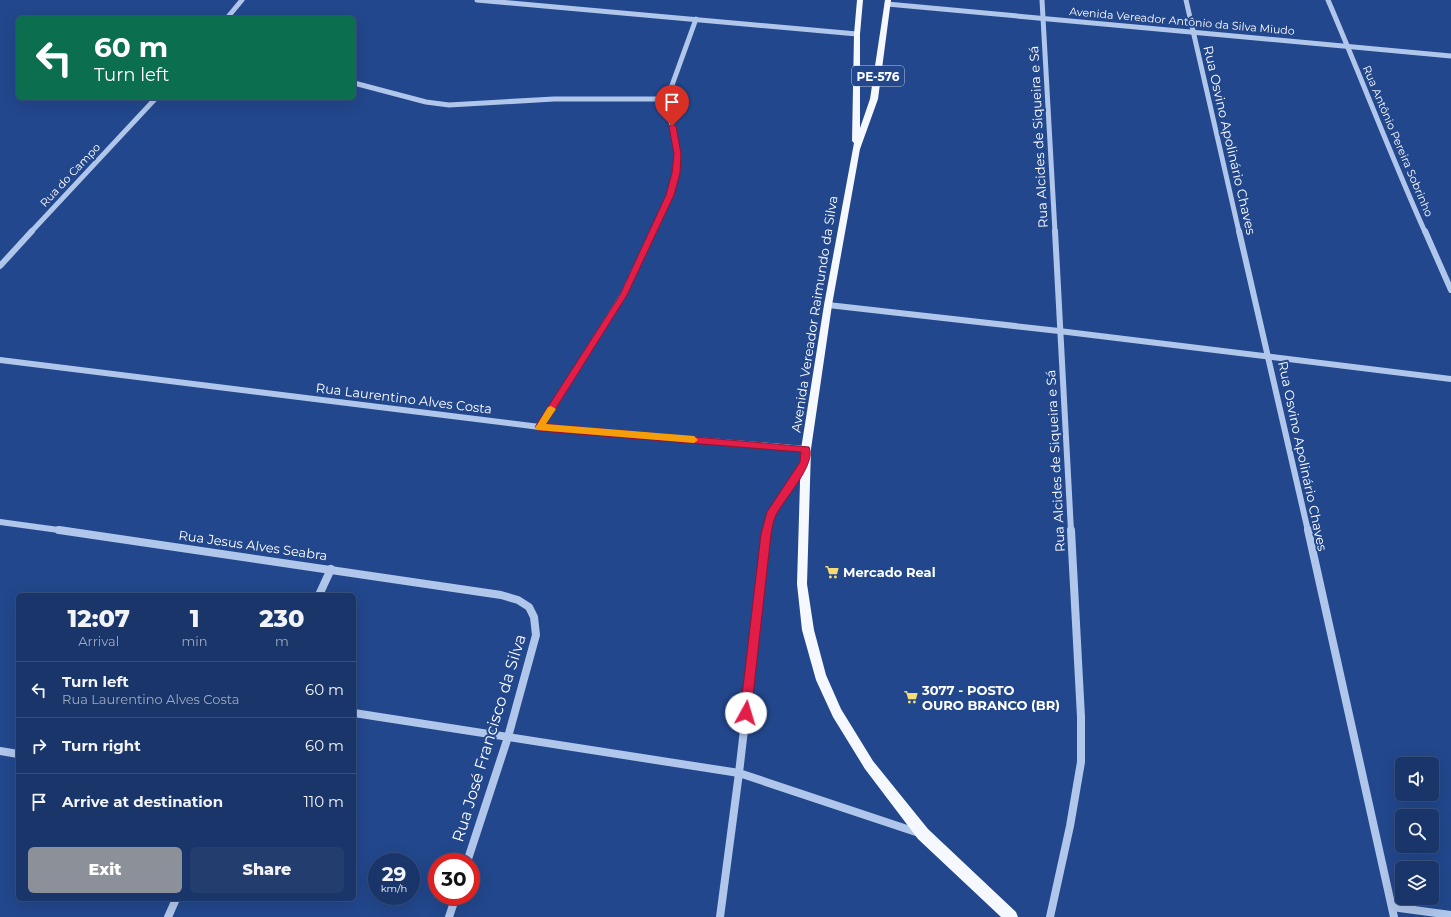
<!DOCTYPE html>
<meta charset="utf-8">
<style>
body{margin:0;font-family:Montserrat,sans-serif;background:#233d6f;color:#f1f3f6;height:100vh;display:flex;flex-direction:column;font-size:15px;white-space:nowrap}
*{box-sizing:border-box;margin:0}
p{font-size:13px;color:#9fabc0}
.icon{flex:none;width:22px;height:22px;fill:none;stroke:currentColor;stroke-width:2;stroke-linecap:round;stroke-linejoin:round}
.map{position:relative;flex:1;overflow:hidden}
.panel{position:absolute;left:16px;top:593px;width:340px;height:308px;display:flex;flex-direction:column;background:#1a3569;border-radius:6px;box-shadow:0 4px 16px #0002,0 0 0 1px #38507d}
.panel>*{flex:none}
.top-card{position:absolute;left:16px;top:16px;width:340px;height:84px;border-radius:6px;box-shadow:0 4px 16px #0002,0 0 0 1px #38507d;background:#0b6e4f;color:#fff;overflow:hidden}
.buttons{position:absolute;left:1395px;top:757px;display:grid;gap:8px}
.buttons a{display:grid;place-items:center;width:44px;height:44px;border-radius:6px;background:#1a3569;box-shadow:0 4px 16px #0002,0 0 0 1px #38507d;font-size:20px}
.speed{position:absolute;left:368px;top:853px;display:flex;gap:8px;font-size:20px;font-weight:700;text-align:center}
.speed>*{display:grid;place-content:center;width:52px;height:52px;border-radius:50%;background:#1a3569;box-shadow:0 4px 16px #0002,0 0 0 1px #38507d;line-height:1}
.speed small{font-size:10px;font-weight:400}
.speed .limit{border:6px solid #d22;background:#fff;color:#111}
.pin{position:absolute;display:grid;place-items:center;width:34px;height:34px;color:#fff;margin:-41px -17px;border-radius:50% 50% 50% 0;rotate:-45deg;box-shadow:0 0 4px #0007}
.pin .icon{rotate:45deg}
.me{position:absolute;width:44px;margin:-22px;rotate:6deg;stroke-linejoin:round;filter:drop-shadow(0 0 3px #0008)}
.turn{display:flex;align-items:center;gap:14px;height:84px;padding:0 12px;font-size:18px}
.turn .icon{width:52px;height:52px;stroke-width:2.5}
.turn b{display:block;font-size:28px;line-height:34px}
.eta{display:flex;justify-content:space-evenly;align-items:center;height:68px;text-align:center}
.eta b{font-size:24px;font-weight:800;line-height:28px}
.action{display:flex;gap:8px;margin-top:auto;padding:8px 12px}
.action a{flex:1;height:46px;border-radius:6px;background:#8c9099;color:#fff;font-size:16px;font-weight:800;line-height:46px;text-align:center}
.action a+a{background:#233d6f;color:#f1f3f6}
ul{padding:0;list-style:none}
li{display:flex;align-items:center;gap:12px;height:56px;padding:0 12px;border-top:1px solid #38507d}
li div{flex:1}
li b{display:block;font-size:15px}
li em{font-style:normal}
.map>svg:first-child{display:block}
</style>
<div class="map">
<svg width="1451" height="917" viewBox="0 0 1451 917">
<rect width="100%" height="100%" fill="#22478c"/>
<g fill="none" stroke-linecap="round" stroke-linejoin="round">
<g stroke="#b0c6eb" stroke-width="5">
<polyline points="477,0 857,34"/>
<polyline points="1042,0 1055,232"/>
<polyline points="1186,0 1239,232"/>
<path d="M1328,0C1361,77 1391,156 1425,232"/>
<polyline points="887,4 1451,56"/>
<polyline points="227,18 242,0"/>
<polyline points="354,83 426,102 449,105 554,99 667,99"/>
<polyline points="31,232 156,98"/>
<polyline points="652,232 670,195 676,173 677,154 667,99 696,19"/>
</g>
<g stroke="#b0c6eb" stroke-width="6">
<polyline points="1055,231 1071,531"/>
<polyline points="1239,231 1308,531"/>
<polyline points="1425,231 1451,290"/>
<polyline points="0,266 32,231"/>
<polyline points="828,305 1059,331 1451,379"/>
<polyline points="0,360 540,427 806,449"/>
<polyline points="540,427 623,295 653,231"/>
<polyline points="0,522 66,531"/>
<polyline points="767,531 771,515 804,463"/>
</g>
<g stroke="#b0c6eb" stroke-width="8">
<polyline points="59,530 501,595 518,600 529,607 534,617 536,635 508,737 467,862"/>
<polyline points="1308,530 1394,917"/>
<polyline points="319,595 331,569"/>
<polyline points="354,713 739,773 919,833"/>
<polyline points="0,751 18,754"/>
<polyline points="1392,907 1451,915"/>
<polyline points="168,917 176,899"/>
<polyline points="449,917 456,896"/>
<polyline points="720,917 739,773 767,530"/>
<polyline points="1050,917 1070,826 1081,762 1081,717 1071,530"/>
</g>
<polygon fill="#f5f8fe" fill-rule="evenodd" points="857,0 863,0 860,34 860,128 870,99 885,0 891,0 878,99 860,149 832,305 811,449 807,584 814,630 826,675 841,709 873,761 928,829 1016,912 1018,917 1001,917 918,839 865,769 833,717 816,680 802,630 797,584 801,449 824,305 854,143 852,141 854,34"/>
</g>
<path fill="#e11d48" stroke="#92132f" d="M672,124L676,126L681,154L680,173L674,195L627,295L546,424L809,447C817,464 784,499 776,515C773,521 772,528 771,534L751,713L749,717L746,719L742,717L740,713L761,534L767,512L800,462L801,452L540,431L535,427L620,295L666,195L672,173L674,154L669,126Z"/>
<polygon fill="#f59e0b" points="551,406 556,409 546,424 694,436 698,440 694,443 537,430 535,427 537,425 548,407"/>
<defs>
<symbol id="supermarket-bare" viewBox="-9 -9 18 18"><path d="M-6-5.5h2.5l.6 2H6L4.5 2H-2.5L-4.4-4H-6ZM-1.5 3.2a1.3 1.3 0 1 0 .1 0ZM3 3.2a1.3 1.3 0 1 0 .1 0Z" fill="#f7dc73" stroke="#22478c" stroke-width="2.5" paint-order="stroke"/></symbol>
</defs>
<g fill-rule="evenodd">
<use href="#supermarket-bare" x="822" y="562" width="20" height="20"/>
<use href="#supermarket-bare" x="901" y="687" width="20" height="20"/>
</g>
<g text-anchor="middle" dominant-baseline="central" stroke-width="4" stroke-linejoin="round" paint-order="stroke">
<g font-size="11" fill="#fff" stroke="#22478c">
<text transform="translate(1182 21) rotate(5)">Avenida Vereador Antônio da Silva Miudo</text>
<text transform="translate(1398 141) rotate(67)">Rua Antônio Pereira Sobrinho</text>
<text transform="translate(70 175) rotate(-47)">Rua do Campo</text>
</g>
<rect fill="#22478c" stroke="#bdc8dc" stroke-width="1" x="852" y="66" width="52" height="20" rx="3"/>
<g font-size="12" font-weight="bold" fill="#fff">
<text x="878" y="76">PE-576</text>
</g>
<g font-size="13" fill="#fff" stroke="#22478c">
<text transform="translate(1038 137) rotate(-93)">Rua Alcides de Siqueira e Sá</text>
<text transform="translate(1230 140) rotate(77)">Rua Osvino Apolinário Chaves</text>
<text transform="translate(814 314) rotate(-81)">Avenida Vereador Raimundo da Silva</text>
<text transform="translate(404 398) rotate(7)">Rua Laurentino Alves Costa</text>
<text transform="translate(1303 456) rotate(78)">Rua Osvino Apolinário Chaves</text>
<text transform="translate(1055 461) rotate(-93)">Rua Alcides de Siqueira e Sá</text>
<text transform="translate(253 545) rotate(8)">Rua Jesus Alves Seabra</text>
</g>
<g font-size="13" font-weight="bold" fill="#fff" stroke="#22478c" text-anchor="start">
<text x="843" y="572">Mercado Real</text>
<text x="922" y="690">3077 - POSTO<tspan x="922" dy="15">OURO BRANCO (BR)</tspan></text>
</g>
<g font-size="16" fill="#fff" stroke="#22478c">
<text transform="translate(489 738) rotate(-73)">Rua José Francisco da Silva</text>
</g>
</g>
</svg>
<div class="buttons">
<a><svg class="icon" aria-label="sound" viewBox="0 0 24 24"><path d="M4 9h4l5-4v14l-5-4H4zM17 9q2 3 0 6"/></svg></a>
<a><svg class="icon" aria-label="search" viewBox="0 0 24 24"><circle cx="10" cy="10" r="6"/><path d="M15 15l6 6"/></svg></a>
<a><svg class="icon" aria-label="layers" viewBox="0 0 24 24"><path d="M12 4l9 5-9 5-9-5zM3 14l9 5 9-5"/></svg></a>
</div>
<div class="speed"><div>29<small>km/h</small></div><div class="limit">30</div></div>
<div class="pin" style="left:672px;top:126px;background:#d93025"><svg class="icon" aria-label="arrive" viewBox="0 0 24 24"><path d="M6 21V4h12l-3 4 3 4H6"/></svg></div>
<svg class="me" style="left:746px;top:713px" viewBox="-20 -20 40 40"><circle r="19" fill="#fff"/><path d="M0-13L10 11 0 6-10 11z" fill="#e11d48"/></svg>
<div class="top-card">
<div class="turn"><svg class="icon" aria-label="left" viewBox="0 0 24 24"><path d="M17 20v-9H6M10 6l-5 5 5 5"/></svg><div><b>60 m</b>Turn left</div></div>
</div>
<section class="panel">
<div class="eta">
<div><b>12:07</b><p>Arrival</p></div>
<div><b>1</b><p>min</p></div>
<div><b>230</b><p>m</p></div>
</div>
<ul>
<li><svg class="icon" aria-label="left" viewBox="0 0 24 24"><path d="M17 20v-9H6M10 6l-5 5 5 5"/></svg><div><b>Turn left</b><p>Rua Laurentino Alves Costa</p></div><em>60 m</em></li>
<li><svg class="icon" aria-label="right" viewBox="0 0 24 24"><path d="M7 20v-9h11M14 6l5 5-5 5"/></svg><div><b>Turn right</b></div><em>60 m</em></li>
<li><svg class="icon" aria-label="arrive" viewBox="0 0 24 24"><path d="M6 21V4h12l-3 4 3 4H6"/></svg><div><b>Arrive at destination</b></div><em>110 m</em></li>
</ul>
<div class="action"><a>Exit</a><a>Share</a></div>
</section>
</div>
